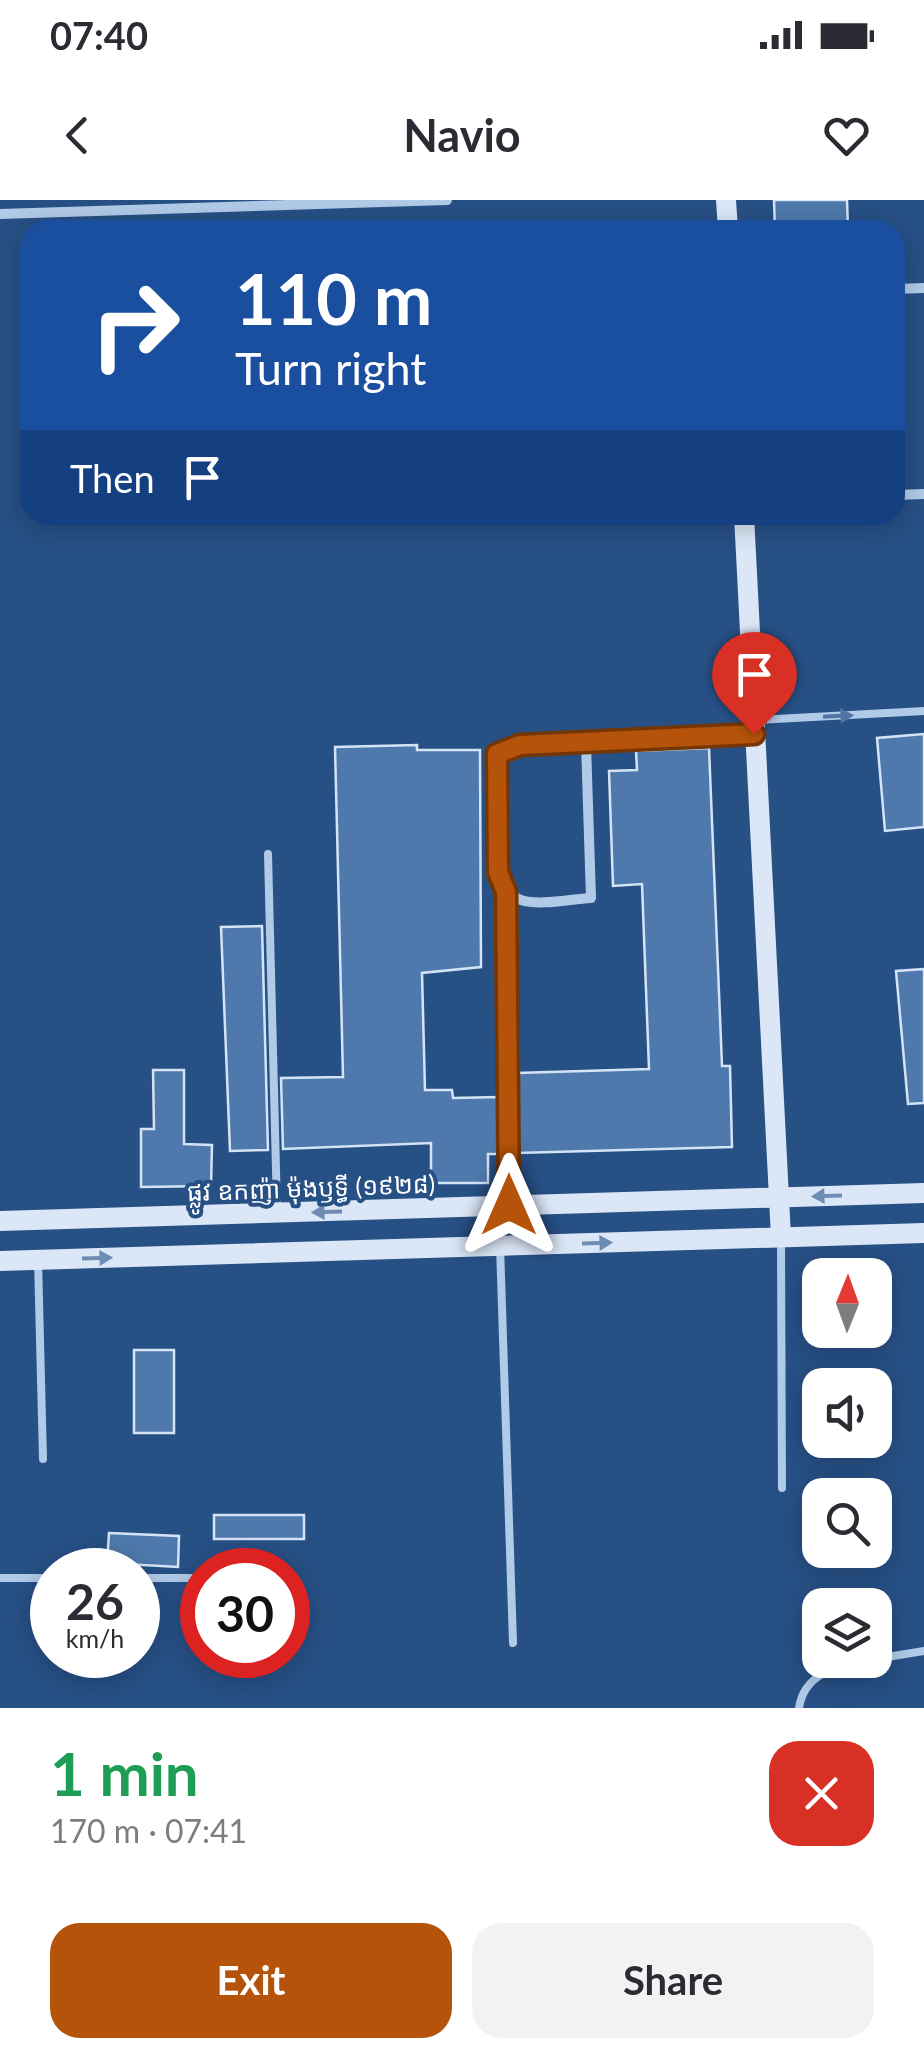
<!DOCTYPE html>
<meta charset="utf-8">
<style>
body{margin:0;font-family:Lato,"Noto Sans Khmer",sans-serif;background:#f2f2f3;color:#2b2b33;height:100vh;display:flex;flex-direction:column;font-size:38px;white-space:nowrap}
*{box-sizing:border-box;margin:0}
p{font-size:32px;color:#7c7c81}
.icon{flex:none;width:55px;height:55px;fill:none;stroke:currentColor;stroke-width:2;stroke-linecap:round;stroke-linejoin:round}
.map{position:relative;height:1508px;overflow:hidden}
.details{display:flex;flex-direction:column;background:#fff;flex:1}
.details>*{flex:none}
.top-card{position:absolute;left:20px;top:20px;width:885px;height:305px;border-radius:30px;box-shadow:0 5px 25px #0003;background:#1a4fa0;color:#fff;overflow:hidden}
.needle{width:65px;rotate:1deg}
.controls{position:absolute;left:802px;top:1058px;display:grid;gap:20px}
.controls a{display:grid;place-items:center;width:90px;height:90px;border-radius:20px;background:#fff;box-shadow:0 5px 25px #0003;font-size:50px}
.speed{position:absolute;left:30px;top:1348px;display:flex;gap:20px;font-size:50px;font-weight:700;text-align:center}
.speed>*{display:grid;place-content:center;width:130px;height:130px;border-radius:50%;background:#fff;box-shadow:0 5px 25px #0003;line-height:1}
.speed small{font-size:25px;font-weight:400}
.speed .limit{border:15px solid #d22;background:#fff;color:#111}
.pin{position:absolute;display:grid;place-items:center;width:85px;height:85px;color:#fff;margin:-102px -42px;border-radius:50% 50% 50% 0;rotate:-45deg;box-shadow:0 0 10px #0007}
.pin .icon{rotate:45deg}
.me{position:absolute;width:110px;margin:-55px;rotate:0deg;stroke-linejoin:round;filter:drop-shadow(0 0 8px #0008)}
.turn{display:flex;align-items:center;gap:35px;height:210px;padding:0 50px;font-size:45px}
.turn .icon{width:130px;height:130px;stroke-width:2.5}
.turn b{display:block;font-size:70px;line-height:85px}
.then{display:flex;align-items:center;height:95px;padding:0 50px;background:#0003;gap:20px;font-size:38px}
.round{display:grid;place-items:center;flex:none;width:105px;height:105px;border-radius:30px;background:#f2f2f3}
.head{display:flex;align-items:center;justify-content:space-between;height:170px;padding:0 50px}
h1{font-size:60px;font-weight:700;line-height:75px;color:#1e9e55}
.cta{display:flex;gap:20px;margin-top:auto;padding:20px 50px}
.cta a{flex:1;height:115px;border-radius:30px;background:#b45309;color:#fff;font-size:40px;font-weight:700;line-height:115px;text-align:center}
.cta a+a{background:#f2f2f3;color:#2b2b33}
.status{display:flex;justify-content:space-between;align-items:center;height:70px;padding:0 50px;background:#fff;direction:ltr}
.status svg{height:28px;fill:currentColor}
header{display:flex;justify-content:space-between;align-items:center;height:130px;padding:0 50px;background:#fff;font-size:45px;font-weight:700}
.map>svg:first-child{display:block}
</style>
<div class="status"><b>07:40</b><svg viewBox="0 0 49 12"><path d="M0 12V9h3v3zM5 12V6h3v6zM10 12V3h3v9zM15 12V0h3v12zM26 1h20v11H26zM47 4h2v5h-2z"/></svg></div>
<header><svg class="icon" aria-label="back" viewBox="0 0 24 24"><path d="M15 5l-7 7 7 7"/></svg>Navio<svg class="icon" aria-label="heart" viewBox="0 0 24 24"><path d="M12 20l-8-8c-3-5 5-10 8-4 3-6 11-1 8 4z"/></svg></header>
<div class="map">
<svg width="924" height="1508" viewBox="0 0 924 1508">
<rect width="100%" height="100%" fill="#275085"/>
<g fill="#4f79ac" stroke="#d4e4f6" stroke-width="2.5">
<polygon points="774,0 847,0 848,30 775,30"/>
<polygon points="924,534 924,627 885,631 877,538"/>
<polygon points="417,545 417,550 480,550 481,767 422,773 425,890 452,890 453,898 500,897 500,954 488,954 488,983 431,983 431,943 283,949 281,878 343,877 335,547"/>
<polygon points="709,548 722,866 730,866 732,947 517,953 517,873 649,869 642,684 613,686 609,571 637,570 636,551"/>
<polygon points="262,726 268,950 230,951 221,727"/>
<polygon points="924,769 924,903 908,904 896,771"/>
<polygon points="153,870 184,870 184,944 212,945 211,986 141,987 141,929 154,929"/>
<rect x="134" y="1150" width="40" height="83"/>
<rect x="214" y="1315" width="90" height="24"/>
<polygon points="109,1333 179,1336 178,1367 107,1363"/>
</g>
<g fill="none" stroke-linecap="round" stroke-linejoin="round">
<g stroke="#b1cae8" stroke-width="8">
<polyline points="757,520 924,511"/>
<polyline points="268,654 277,1009"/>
<polyline points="781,1042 782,1288"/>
<polyline points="500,1046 513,1443"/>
<polyline points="38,1060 43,1259"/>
<polyline points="0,1378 52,1378"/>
<polyline points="138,1378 202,1378"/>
<polyline points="875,1459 924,1451"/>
<path d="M799,1508C804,1474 837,1465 866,1460"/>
</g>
<g stroke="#b1cae8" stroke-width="10">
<polyline points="0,14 447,0"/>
<polyline points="895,89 924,88"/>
<polyline points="895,295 924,294"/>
<path d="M586,544L591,698C570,699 540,706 521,700C485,689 497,587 497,554L505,548L754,535"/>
<polyline points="507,692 509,1005"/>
</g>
<g stroke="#dbe7f7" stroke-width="20">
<polyline points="726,0 728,30"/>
<polyline points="744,315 781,1037"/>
<polyline points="0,1021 924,993"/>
<polyline points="0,1061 924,1033"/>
</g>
</g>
<defs><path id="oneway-solid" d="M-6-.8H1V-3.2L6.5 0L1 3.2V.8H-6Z" transform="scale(2.5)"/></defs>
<use fill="#5075a3" href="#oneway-solid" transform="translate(838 516) rotate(-3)"/>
<g fill="#6f8cb3">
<use href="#oneway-solid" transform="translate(827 996) rotate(178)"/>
<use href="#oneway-solid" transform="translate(327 1012) rotate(178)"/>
<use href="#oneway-solid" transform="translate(597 1043) rotate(-2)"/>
<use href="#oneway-solid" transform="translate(97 1058) rotate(-2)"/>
</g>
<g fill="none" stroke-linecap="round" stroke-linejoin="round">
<defs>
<polyline id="route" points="509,1005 506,692 498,672 497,554 520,545 754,534"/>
</defs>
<use href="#route" stroke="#753606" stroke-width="25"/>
<use href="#route" stroke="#b45309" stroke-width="18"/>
</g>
<g text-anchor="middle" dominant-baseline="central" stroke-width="8" stroke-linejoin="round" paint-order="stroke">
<g font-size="25" fill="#fff" stroke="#275085">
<text transform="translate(311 987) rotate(-2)">ផ្លូវ ឧកញ៉ា ម៉ុងឫទ្ធី (១៩២៨)</text>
</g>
</g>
</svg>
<div class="controls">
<a><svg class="needle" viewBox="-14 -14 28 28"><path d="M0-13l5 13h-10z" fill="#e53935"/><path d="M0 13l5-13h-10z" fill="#7c7c81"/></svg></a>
<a><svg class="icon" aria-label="sound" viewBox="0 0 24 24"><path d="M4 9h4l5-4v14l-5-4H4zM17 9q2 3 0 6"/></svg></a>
<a><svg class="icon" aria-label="search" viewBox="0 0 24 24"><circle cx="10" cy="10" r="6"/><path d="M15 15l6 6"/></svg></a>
<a><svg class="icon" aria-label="layers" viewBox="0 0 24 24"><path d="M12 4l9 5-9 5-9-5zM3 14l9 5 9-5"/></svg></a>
</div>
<div class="speed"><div>26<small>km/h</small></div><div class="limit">30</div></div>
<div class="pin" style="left:754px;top:534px;background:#d93025"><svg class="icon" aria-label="arrive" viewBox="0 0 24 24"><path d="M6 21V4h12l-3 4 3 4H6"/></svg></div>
<svg class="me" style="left:509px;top:1005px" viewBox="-20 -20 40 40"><path d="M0-17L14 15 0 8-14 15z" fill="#b45309" stroke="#fff" stroke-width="4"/></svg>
<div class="top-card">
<div class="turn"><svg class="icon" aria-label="right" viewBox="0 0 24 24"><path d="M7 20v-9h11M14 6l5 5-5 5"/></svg><div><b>110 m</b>Turn right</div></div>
<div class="then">Then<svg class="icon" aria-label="arrive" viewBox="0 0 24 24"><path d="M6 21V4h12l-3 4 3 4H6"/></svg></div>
</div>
</div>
<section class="details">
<div class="head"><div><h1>1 min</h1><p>170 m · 07:41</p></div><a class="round" style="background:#d93025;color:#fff"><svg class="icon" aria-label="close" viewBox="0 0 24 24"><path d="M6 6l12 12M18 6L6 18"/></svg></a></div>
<div class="cta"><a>Exit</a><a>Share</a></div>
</section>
